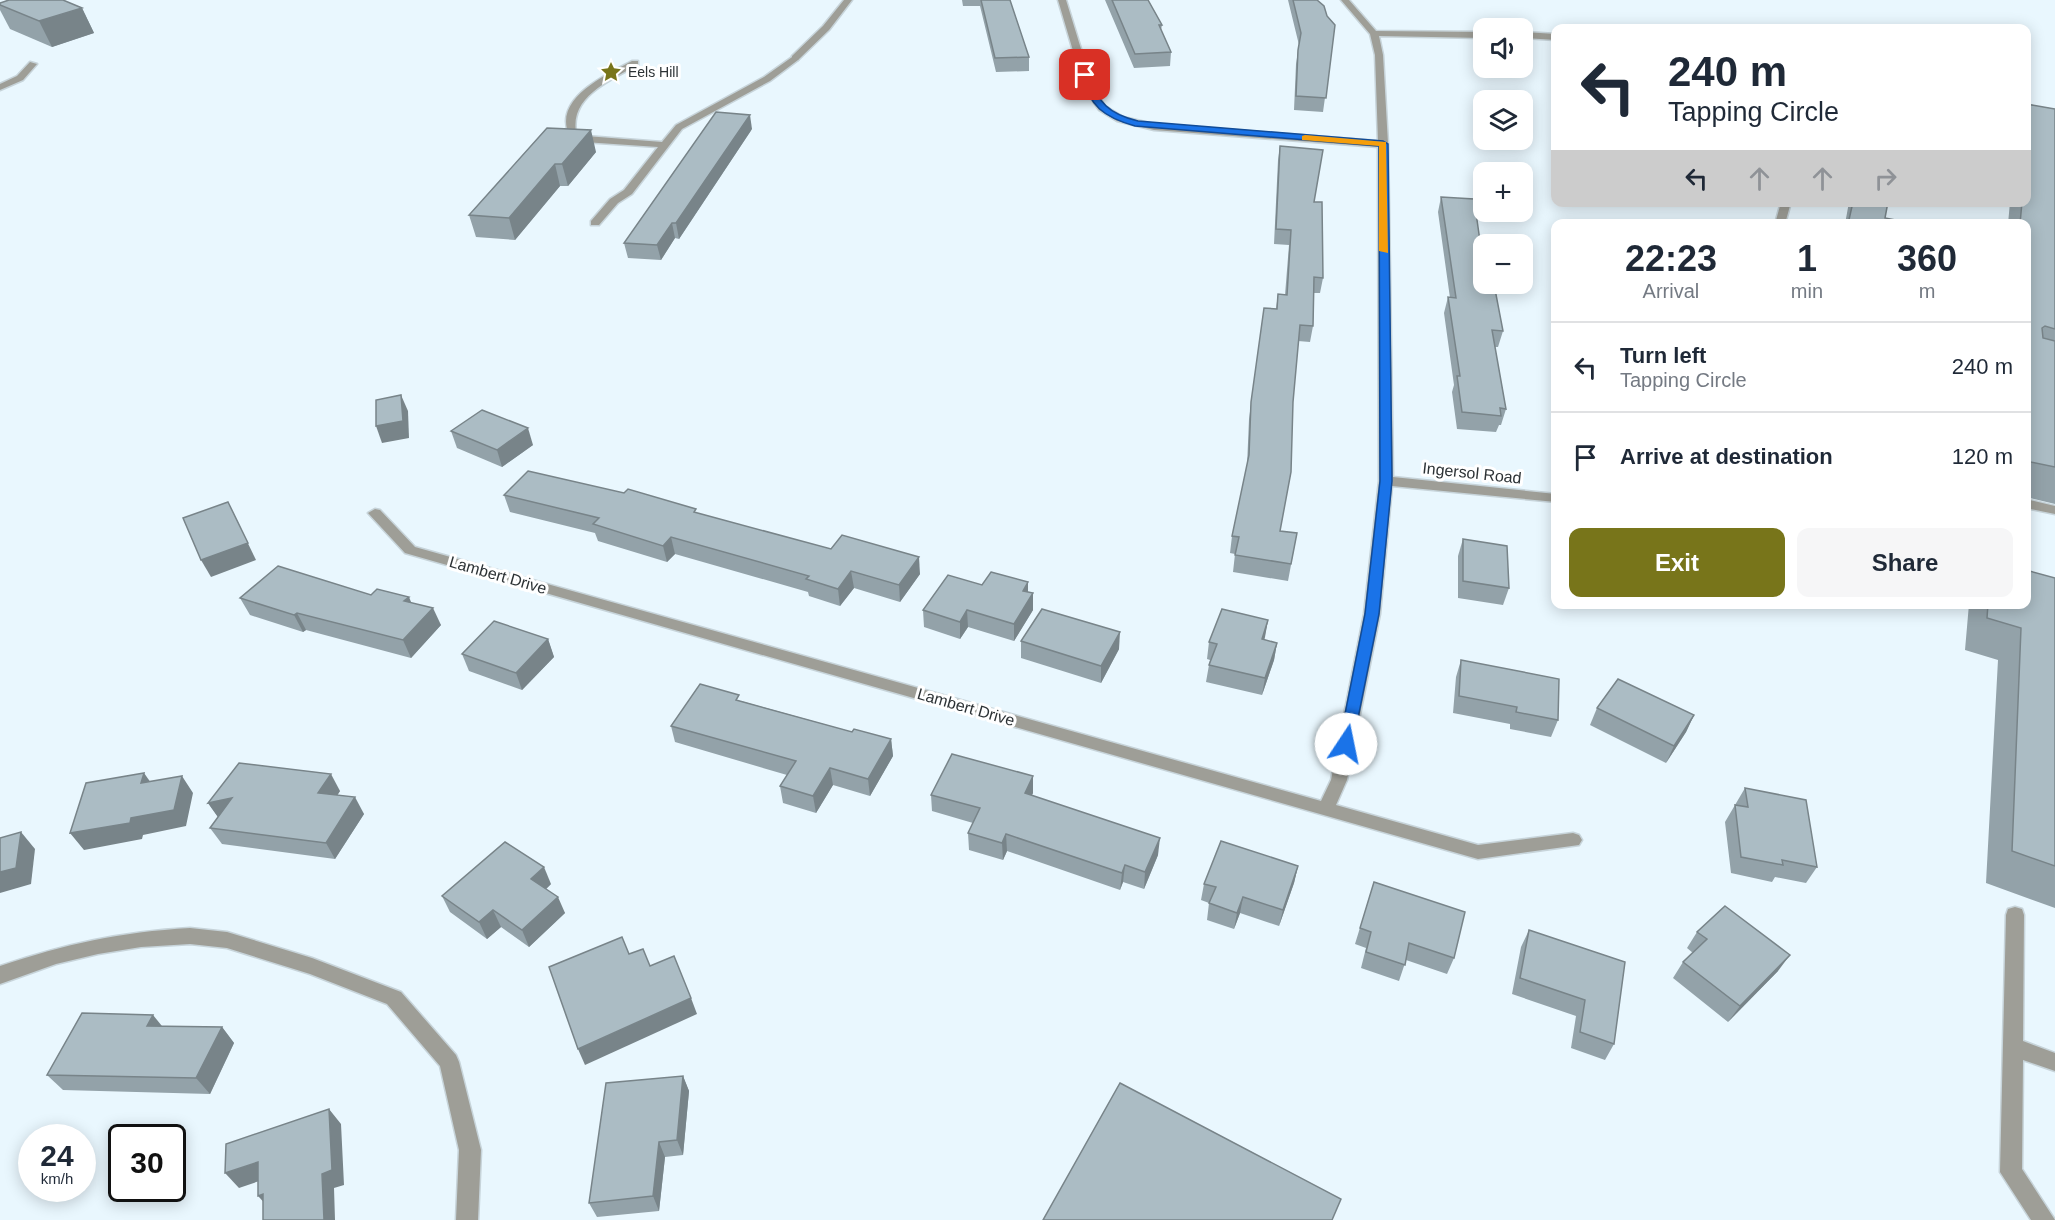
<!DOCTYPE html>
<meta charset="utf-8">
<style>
body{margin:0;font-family:Helvetica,sans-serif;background:#f6f6f7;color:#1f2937;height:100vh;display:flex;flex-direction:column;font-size:22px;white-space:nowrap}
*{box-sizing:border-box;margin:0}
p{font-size:20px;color:#747a83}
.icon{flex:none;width:33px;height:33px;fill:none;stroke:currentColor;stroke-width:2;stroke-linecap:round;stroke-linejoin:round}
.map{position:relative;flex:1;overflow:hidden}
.panel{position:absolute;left:1551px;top:219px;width:480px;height:390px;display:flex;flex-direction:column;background:#fff;border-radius:12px;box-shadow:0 3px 15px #0003}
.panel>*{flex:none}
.banner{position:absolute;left:1551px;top:24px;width:480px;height:183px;border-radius:12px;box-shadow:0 3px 15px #0003;background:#fff;color:#1f2937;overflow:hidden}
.buttons{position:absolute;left:1473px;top:18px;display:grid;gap:12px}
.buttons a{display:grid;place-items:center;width:60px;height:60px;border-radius:12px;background:#fff;box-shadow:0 3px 15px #0003;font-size:30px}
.speed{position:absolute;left:18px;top:1124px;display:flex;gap:12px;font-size:30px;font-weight:700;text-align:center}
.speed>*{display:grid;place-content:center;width:78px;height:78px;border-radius:50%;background:#fff;box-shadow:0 3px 15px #0003;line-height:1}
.speed small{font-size:15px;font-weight:400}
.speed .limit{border:3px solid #111;border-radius:9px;background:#fff;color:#111}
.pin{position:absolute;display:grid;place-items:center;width:51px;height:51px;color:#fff;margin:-26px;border-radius:12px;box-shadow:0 3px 9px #0006}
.me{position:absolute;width:66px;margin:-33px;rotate:11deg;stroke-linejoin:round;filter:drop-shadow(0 0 4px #0008)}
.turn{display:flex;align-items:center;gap:21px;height:126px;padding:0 18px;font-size:27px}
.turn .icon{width:78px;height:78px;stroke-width:2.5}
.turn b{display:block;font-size:42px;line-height:51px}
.lanes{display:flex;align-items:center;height:57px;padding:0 18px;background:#0003;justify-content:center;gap:30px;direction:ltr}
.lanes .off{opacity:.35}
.eta{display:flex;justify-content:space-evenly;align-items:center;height:102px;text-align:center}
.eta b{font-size:36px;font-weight:600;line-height:42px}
.primary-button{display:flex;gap:12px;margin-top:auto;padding:12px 18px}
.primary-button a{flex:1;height:69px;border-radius:12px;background:#78751a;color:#fff;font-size:24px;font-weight:600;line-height:69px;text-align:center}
.primary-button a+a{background:#f6f6f7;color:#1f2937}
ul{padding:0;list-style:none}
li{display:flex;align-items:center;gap:18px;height:90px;padding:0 18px;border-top:2px solid #e0e1e3}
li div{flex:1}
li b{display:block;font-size:22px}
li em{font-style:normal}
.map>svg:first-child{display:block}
</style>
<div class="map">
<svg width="2055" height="1220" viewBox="0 0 2055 1220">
<rect width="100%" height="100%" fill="#e9f7fe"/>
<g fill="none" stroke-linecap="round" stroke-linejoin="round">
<defs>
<g id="lane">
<path d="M795,55L799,58L798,60L770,81L682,129L632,194L618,203L599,225H591V221L610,199L624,190L658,147L584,142L569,135C553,98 606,75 632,61H638V65C612,79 570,96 576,132L586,136L662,142L676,125L764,77Z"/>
<polygon points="30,62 37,64 23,80 0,90 0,84 17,76"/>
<polygon points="2026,499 2055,506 2055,514 2026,508"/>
<polygon points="2015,907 2022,909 2024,915 2023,1041 2055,1053 2055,1071 2023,1060 2022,1169 2055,1220 2031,1220 2000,1172 2006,915 2008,909"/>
</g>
<g id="street">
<polygon points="844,0 852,0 829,30 798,60 792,60 792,56 823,26"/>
<polygon points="1058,0 1066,0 1093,88 1105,106 1123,117 1154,124 1378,141 1375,55 1370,34 1341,0 1349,0 1376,31 1484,32 1484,38 1379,36 1383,55 1388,144 1393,477 1556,494 1556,502 1392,486 1380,614 1347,780 1336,805 1478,845 1573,833 1579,835 1582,840 1579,845 1478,859 405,553 368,513 375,509 380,510 415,547 1321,801 1331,780 1364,614 1379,481 1378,147 1154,130 1117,121 1099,110 1084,88"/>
<polygon points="1522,32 1556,34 1556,40 1522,38"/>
<polygon points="1781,202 1791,202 1785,224 1775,224"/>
<path d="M190,928L227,932L312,958L401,992L456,1055L459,1062L481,1150L478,1220H456L459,1150L440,1066L387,1004L310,974L227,948L190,944L141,947L98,954L56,964L0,984V966C66,944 120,932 190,928Z"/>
</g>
</defs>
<use href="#lane" stroke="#c7d4da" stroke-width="3"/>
<use href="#street" stroke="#c7d4da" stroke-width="3"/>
<use href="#lane" fill="#9e9e97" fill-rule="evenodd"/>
<use href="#street" fill="#9e9e97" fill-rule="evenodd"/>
</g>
<g fill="#93a2a9">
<polygon points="962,0 1010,0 1029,57 1029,71 996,72 980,6 963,6"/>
<polygon points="1105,0 1148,0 1162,25 1161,30 1171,52 1170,66 1134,68"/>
<polygon points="1288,0 1317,0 1327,16 1335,25 1323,112 1294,110 1296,64 1299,45"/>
<polygon points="0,3 82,8 94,33 52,47 10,29 0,10"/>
<polygon points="2026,104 2055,109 2055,504 2026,497 2026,224 2008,224 2010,202 2026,202"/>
<polygon points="547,128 596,152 568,186 560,186 515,240 476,237 469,215"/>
<polygon points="752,129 679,239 675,238 661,260 628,258 624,243"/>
<polygon points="1280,146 1315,202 1323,278 1320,293 1314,293 1313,326 1310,342 1298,341 1280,531 1297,533 1288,581 1233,572 1235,554 1230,553 1232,536 1247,466 1249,419 1264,308 1276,309 1278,294 1285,295 1289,245 1274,244 1278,160"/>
<polygon points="1441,197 1484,284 1503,331 1498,347 1495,347 1506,409 1501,425 1499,425 1496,432 1457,429 1452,392 1454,385 1444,313 1448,297 1450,298 1438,212"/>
<polygon points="1849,202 1888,202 1885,218 1895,224 1845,224"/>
<polygon points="451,431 533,445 502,467 457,448"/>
<polygon points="504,495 697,513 920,574 900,602 854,588 840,606 809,596 808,592 675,554 667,562 598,541 595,533 510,512"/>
<polygon points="1463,539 1509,588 1503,605 1458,598 1458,556"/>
<polygon points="2055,578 2055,908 1986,883 1998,660 1965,650 1969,604 2026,604"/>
<polygon points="982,585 1033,593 1033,610 1014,641 968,627 960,639 924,627 923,610"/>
<polygon points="371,595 411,602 441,625 411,658 306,630 303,632 250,615 240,598"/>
<polygon points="1268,620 1264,640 1277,643 1274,660 1262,695 1206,682 1209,665 1210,660 1207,659 1209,642"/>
<polygon points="548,639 554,657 522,690 469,671 462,654"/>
<polygon points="1021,641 1119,649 1101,683 1021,658"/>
<polygon points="1461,660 1558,720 1551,737 1510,729 1510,724 1453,713 1456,677"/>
<polygon points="741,701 852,732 891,739 893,756 870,796 833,785 816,813 783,803 780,786 787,775 675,742 671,726"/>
<polygon points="1597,708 1694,715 1686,732 1666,763 1590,725"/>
<polygon points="1745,788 1817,867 1806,883 1775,877 1772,882 1731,873 1725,822"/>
<polygon points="340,791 337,795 364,814 335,859 222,844 210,828 218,817 208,803"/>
<polygon points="1033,793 1031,796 1158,855 1144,889 1123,882 1120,890 1007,851 1003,860 969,850 968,833 973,823 932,811 931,795"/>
<polygon points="1298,866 1294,883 1279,926 1240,913 1234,929 1207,920 1209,903 1201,900 1204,884"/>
<polygon points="1374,882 1454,958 1447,974 1406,960 1399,981 1361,968 1366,948 1355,944"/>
<polygon points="551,884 546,889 565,913 529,947 501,927 487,939 450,912 442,896"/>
<polygon points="1529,930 1625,962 1614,1044 1605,1060 1571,1048 1576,1016 1512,994 1521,947"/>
<polygon points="1697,932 1778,971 1728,1022 1673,978 1683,962 1693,953 1687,948"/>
<polygon points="162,1026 222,1027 234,1043 210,1094 63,1090 47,1075"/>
<polygon points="683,1076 689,1091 683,1155 665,1157 659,1211 597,1217 589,1203"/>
</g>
<g fill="#788489">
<polygon points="82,8 94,33 52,47 39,21"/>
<polygon points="750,115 752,129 679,239 676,223"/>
<polygon points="591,130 596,152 568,186 562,164"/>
<polygon points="555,164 560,186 515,240 509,218"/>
<polygon points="672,223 675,238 661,260 657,245"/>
<polygon points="401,395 408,411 409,438 382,443 376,426"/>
<polygon points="528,428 533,445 502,467 497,450"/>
<polygon points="228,502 256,560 211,577 201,560"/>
<polygon points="671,537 675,554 667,562 663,546"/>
<polygon points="919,557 920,574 900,602 899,585"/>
<polygon points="851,571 854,588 840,606 838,589"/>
<polygon points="1028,582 1028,599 1023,591"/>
<polygon points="1033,593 1033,610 1014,641 1014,624"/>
<polygon points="409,597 416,614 404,601"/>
<polygon points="433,608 441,625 411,658 403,640"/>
<polygon points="967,610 968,627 960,639 960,622"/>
<polygon points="297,613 306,630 303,632 294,615"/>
<polygon points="1268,620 1265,637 1259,656 1262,639"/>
<polygon points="1120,632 1119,649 1101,683 1101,666"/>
<polygon points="548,639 554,657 522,690 516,673"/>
<polygon points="1277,643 1274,660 1262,695 1265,678"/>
<polygon points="1694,715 1686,732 1666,763 1674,746"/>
<polygon points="891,739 893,756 870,796 868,779"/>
<polygon points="830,768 833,785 816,813 813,796"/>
<polygon points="144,773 156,790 141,783"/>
<polygon points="331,774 340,791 328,810 318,793"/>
<polygon points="182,776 193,793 186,826 143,835 142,839 84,850 70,833 131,818"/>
<polygon points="1033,776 1033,793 1025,810 1025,793"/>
<polygon points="355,797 364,814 335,859 326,843"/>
<polygon points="232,798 220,820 208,803"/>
<polygon points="21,832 35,849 31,884 0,893 0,872"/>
<polygon points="1006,834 1007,851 1003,860 1002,843"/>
<polygon points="1160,838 1158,855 1144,889 1145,872"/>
<polygon points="1125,865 1123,882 1120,890 1122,873"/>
<polygon points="1298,866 1294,883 1279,926 1283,910"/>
<polygon points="544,867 551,884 539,896 531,879"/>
<polygon points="558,897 565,913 529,947 522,930"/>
<polygon points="1243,897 1240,913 1234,929 1237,913"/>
<polygon points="493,910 501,927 487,939 479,922"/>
<polygon points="1790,955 1778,971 1728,1022 1740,1006"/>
<polygon points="691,998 697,1014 585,1065 578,1049"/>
<polygon points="153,1015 166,1031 147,1026"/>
<polygon points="222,1027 234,1043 210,1094 196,1078"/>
<polygon points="683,1076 689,1091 683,1155 677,1140"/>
<polygon points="329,1109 341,1124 344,1185 334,1188 335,1220 324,1220 322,1174"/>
<polygon points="659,1142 665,1157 659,1211 653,1196"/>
<polygon points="258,1162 271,1177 239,1188 225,1173"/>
<polygon points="263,1194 271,1210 258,1196"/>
</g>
<g fill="#abbcc4" stroke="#788489" stroke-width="1.5">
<polygon points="9,0 63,0 82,8 39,21 0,5 0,3"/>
<polygon points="981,0 1010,0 1029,57 995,58"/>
<polygon points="1112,0 1148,0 1162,25 1159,25 1171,52 1135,54"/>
<polygon points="1293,0 1317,0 1324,6 1327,16 1335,25 1326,98 1296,96 1298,50 1301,33"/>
<polygon points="2026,104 2055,109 2055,329 2045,326 2042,328 2043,338 2055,341 2055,467 2026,461 2026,395 2029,349 2026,334 2026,224 2020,224 2022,202 2026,202 2026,169 2028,154 2026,154"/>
<polygon points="716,112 750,115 676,223 672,223 657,245 624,243"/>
<polygon points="547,128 591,130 562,164 555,164 509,218 469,215"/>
<polygon points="1280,146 1323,150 1314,202 1322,202 1323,278 1314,277 1313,326 1300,325 1293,402 1291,472 1280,531 1297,533 1291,564 1235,555 1239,537 1232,536 1249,455 1251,402 1264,308 1277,309 1278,294 1287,295 1291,230 1276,229"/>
<polygon points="1441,197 1474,199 1481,248 1484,249 1484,284 1494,284 1503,331 1492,330 1506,409 1500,408 1501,416 1462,412 1457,376 1460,376 1448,297 1456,298"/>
<polygon points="1853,202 1888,202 1885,218 1896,220 1895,224 1848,224"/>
<polygon points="401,395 403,421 376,426 376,400"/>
<polygon points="482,410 528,428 497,450 451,431"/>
<polygon points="528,471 624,493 628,489 696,509 694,512 831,549 842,535 919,557 899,585 851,571 838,589 806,579 809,576 671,537 663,546 593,524 599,518 504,495"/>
<polygon points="228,502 248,543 201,560 183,518"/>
<polygon points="1463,539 1507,546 1509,588 1463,581"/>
<polygon points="278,566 371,595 377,589 409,597 404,601 433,608 403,640 297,613 294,615 240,598"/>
<polygon points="2026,570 2055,578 2055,866 2012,851 2021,628 1987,618 1988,604 2026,604"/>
<polygon points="991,572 1028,582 1023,591 1033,593 1014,624 967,610 960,622 923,610 948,575 982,585"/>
<polygon points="1042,609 1120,632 1101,666 1021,641"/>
<polygon points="1222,609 1268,620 1262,639 1277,643 1265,678 1209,665 1217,644 1209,642"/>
<polygon points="494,621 548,639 516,673 462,654"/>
<polygon points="1461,660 1559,679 1558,720 1516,712 1517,707 1459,696"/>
<polygon points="1618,679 1694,715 1674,746 1597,708"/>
<polygon points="700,684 739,695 736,700 852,732 854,729 891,739 868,779 830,768 813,796 780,786 796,761 671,726"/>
<polygon points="952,754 1033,776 1025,793 1160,838 1145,872 1125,865 1122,873 1006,834 1002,843 968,833 980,808 931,795"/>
<polygon points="239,763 331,774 318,793 355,797 326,843 210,828 232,798 208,803"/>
<polygon points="144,773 141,783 182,776 174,810 131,818 130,823 70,833 86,783"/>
<polygon points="1745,788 1806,800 1817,867 1782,860 1783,865 1741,857 1735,805 1748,807"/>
<polygon points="21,832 16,868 0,872 0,838"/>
<polygon points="1221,841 1298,866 1283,910 1243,897 1237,913 1209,903 1216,887 1204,884"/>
<polygon points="505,842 544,867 531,879 558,897 522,930 493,910 479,922 442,896"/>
<polygon points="1374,882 1465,912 1454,958 1409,943 1405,965 1366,952 1371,932 1360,928"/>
<polygon points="1725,906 1790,955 1740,1006 1683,962 1707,939 1697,932"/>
<polygon points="1529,930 1625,962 1614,1044 1580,1032 1585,1000 1520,978"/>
<polygon points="622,937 629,954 643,949 650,966 674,956 691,998 578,1049 549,967"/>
<polygon points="82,1013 153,1015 147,1026 222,1027 196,1078 47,1075"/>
<polygon points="683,1076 677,1140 659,1142 653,1196 589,1203 606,1083"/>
<polygon points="1120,1083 1341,1199 1332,1220 1043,1220"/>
<polygon points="329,1109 332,1170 322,1174 324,1220 263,1220 263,1194 258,1196 258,1162 225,1173 226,1144"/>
</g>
<path fill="#1a73e8" stroke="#114b97" stroke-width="1.5" d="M1085,72L1089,75C1098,103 1109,114 1138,121L1383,141L1388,144L1392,481L1379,614L1352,748H1341L1339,744L1365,614L1380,481L1379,146L1135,126C1103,117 1090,106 1081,75Z"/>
<polygon fill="#f59e0b" points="1305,135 1386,142 1388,253 1379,251 1379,146 1302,140 1302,136"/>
<defs>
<symbol id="sight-bare" viewBox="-9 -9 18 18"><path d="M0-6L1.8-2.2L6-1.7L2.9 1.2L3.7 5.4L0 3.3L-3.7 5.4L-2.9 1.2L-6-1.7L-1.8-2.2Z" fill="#78751a" stroke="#fff" stroke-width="2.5" paint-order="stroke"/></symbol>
</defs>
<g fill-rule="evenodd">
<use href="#sight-bare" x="596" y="57" width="30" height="30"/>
</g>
<g text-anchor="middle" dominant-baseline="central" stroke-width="6" stroke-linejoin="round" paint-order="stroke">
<g font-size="14" fill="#2c3235" stroke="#fff" text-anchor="start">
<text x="628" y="72">Eels Hill</text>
</g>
<g font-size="16" fill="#2c3235" stroke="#fff">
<text transform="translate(1472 473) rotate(6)">Ingersol Road</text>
<text transform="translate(498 575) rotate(16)">Lambert Drive</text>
<text transform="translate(966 707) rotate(16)">Lambert Drive</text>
</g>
</g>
</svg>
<div class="buttons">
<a><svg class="icon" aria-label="sound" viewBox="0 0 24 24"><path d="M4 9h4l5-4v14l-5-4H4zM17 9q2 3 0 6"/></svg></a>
<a><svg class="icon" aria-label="layers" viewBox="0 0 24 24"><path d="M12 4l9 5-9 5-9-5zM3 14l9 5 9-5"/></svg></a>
<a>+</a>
<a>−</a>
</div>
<div class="speed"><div>24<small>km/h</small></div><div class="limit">30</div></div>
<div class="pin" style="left:1085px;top:75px;background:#d93025"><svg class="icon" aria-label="arrive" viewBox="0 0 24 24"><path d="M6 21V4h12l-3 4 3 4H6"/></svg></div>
<svg class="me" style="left:1346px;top:744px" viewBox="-20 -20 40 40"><circle r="19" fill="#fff"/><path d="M0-13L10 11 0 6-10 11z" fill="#1a73e8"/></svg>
<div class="banner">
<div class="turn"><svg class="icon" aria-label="left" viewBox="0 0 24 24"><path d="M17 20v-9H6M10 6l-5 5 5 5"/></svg><div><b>240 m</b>Tapping Circle</div></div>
<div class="lanes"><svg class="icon" aria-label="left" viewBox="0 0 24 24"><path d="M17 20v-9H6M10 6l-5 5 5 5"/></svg><svg class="icon off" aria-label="ahead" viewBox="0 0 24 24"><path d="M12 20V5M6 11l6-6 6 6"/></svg><svg class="icon off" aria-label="ahead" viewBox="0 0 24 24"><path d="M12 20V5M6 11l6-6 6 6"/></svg><svg class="icon off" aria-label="right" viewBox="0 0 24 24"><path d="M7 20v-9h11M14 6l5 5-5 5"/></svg></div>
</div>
<section class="panel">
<div class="eta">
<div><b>22:23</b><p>Arrival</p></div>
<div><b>1</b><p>min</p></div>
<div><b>360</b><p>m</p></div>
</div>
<ul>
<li><svg class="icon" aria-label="left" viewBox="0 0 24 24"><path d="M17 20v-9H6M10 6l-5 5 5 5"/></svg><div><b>Turn left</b><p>Tapping Circle</p></div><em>240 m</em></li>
<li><svg class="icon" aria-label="arrive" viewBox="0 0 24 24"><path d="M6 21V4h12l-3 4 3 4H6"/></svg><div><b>Arrive at destination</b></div><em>120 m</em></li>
</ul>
<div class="primary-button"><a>Exit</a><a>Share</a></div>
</section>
</div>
